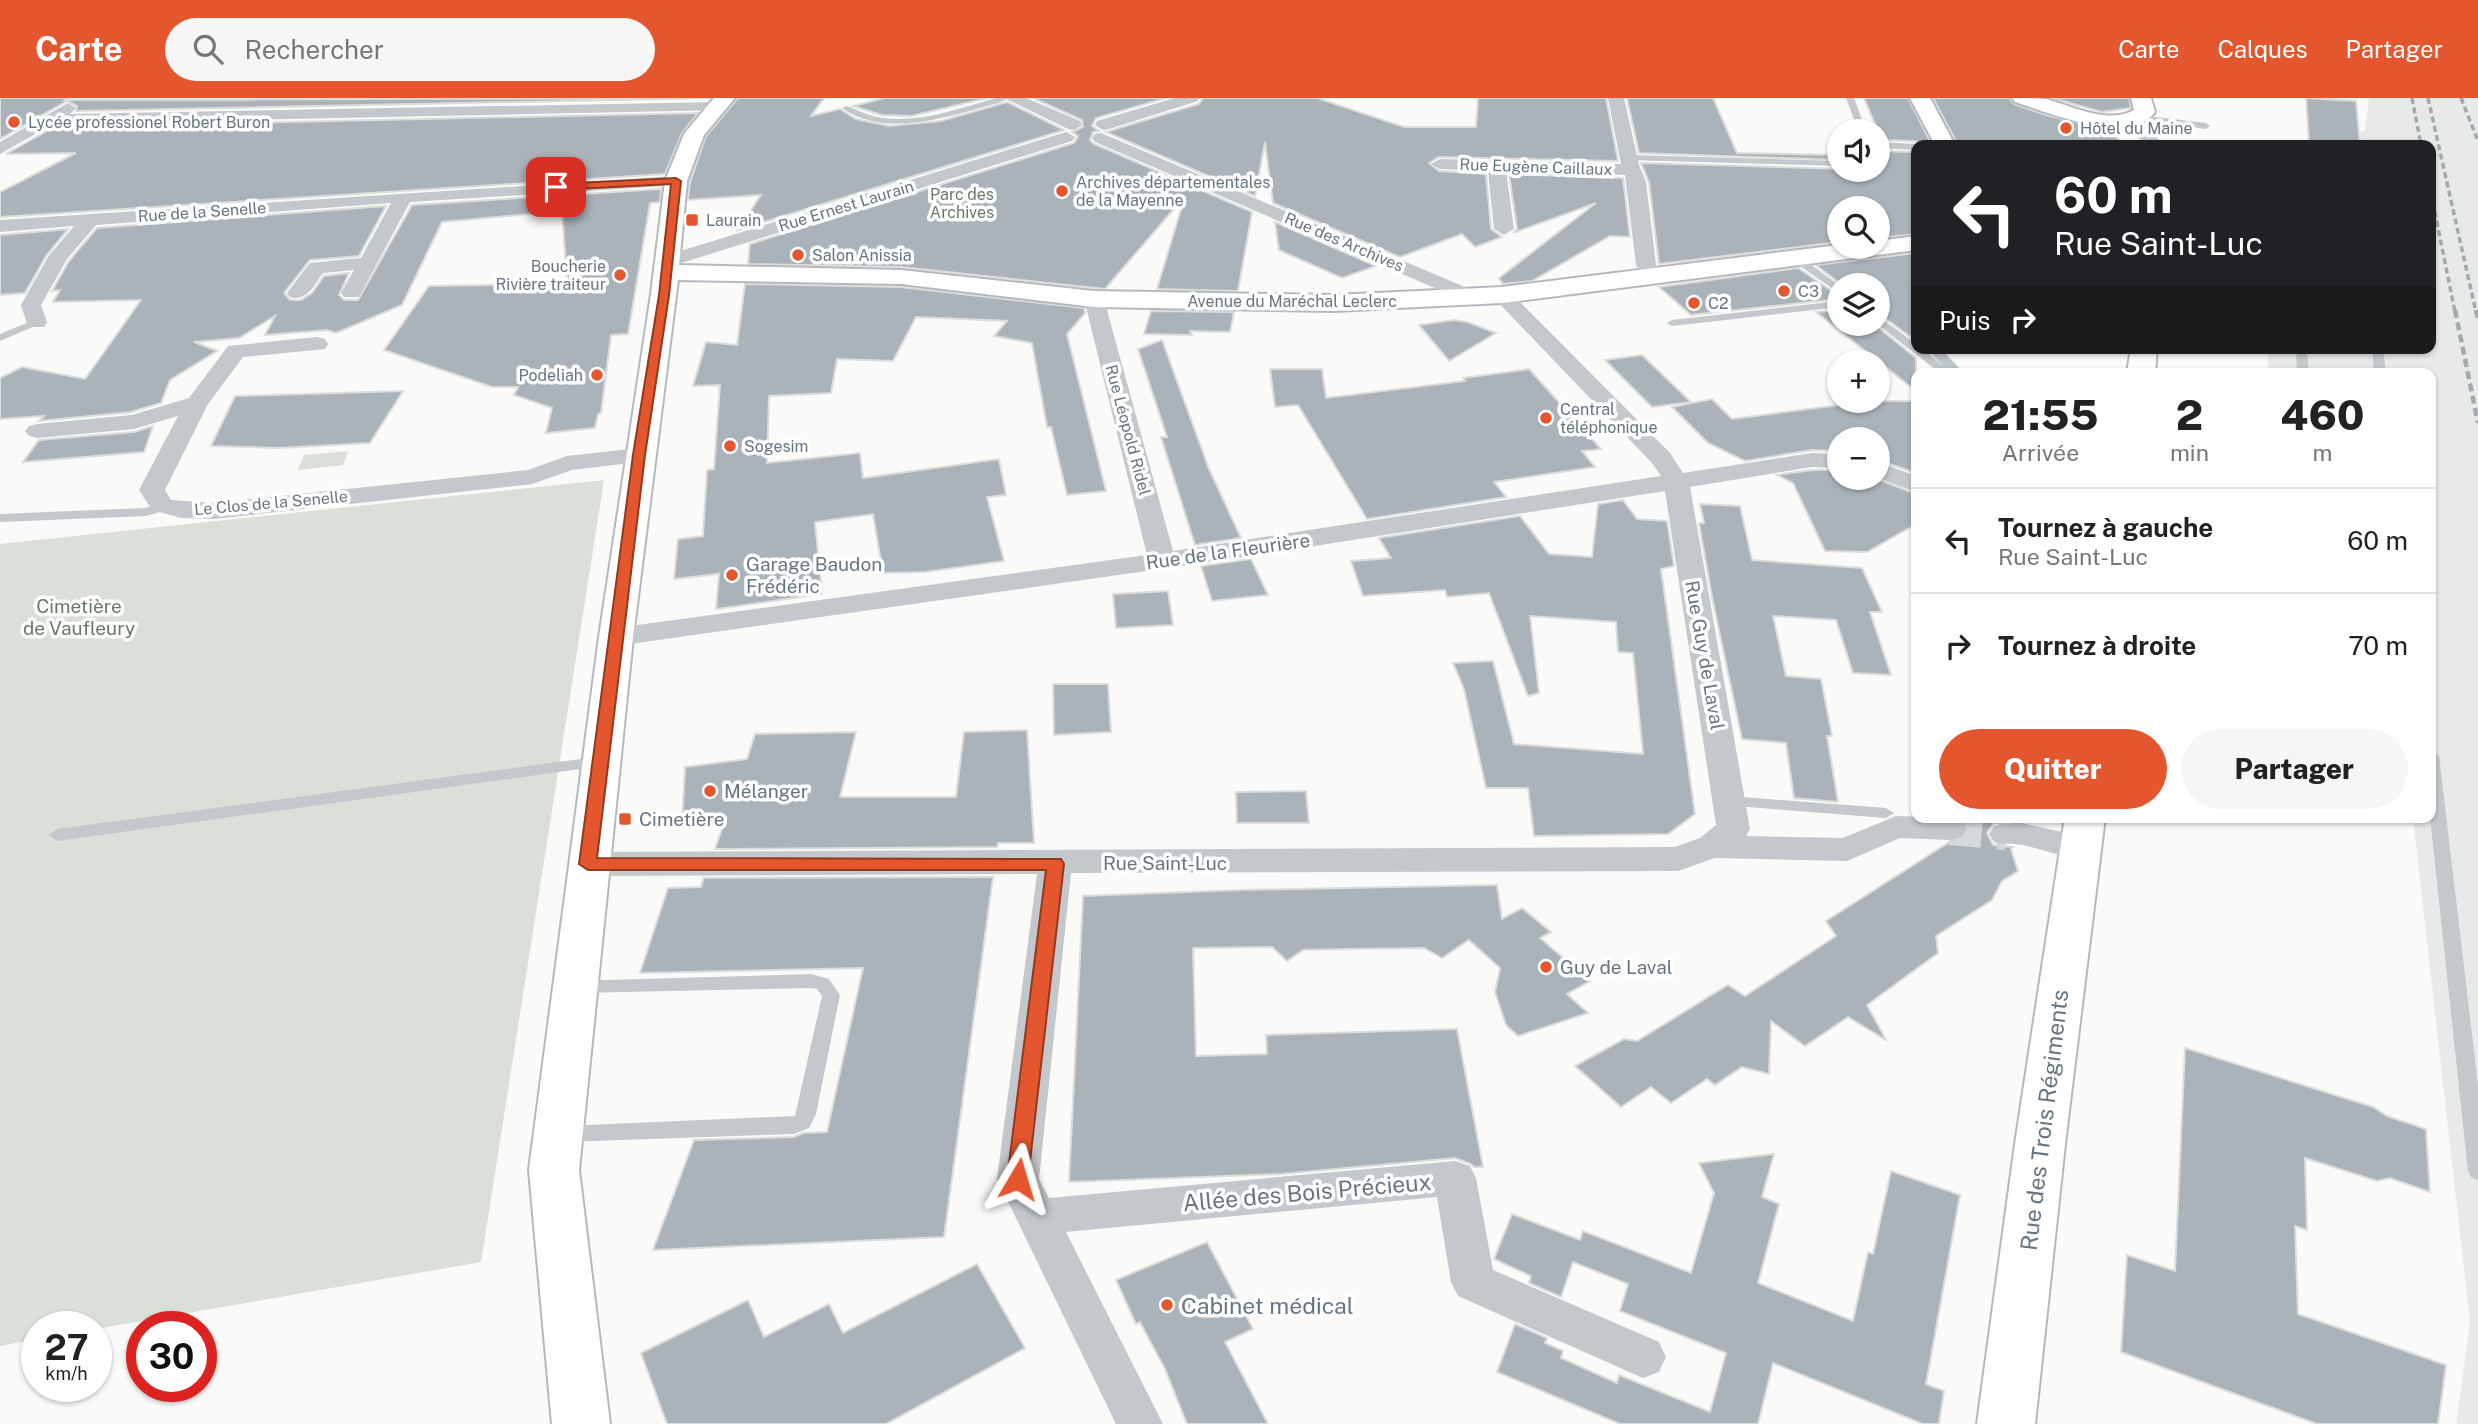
<!DOCTYPE html>
<html lang="fr">
<meta charset="utf-8">
<style>
body{margin:0;font-family:"Public Sans",sans-serif;background:#f6f6f6;color:#222;height:100vh;display:flex;flex-direction:column;font-size:26px;white-space:nowrap}
*{box-sizing:border-box;margin:0}
p{font-size:23px;color:#767676}
.icon{flex:none;width:38px;height:38px;fill:none;stroke:currentColor;stroke-width:2;stroke-linecap:round;stroke-linejoin:round}
.map{position:relative;flex:1;overflow:hidden}
.side{position:absolute;left:1911px;top:270px;width:525px;height:455px;display:flex;flex-direction:column;background:#fff;border-radius:14px;box-shadow:0 2px 5px #0004}
.side>*{flex:none}
.banner{position:absolute;left:1911px;top:42px;width:525px;height:214px;border-radius:14px;box-shadow:0 2px 5px #0004;background:#202124;color:#fff;overflow:hidden}
.buttons{position:absolute;left:1827px;top:21px;display:grid;gap:14px}
.buttons a{display:grid;place-items:center;width:63px;height:63px;border-radius:50%;background:#fff;box-shadow:0 2px 5px #0004;font-size:35px}
.speed{position:absolute;left:21px;top:1213px;display:flex;gap:14px;font-size:35px;font-weight:700;text-align:center}
.speed>*{display:grid;place-content:center;width:91px;height:91px;border-radius:50%;background:#fff;box-shadow:0 2px 5px #0004;line-height:1}
.speed small{font-size:18px;font-weight:400}
.speed .limit{border:10px solid #d22;background:#fff;color:#111}
.pin{position:absolute;display:grid;place-items:center;width:60px;height:60px;color:#fff;margin:-30px;border-radius:14px;box-shadow:0 4px 10px #0006}
.me{position:absolute;width:77px;margin:-38px;rotate:7deg;stroke-linejoin:round;filter:drop-shadow(0 0 5px #0008)}
.turn{display:flex;align-items:center;gap:24px;height:147px;padding:0 28px;font-size:32px}
.turn .icon{width:91px;height:91px;stroke-width:2.5}
.turn b{display:block;font-size:49px;line-height:60px}
.then{display:flex;align-items:center;height:66px;padding:0 28px;background:#0003;gap:14px;font-size:26px}
.eta{display:flex;justify-content:space-evenly;align-items:center;height:119px;text-align:center}
.eta b{font-size:42px;font-weight:800;line-height:49px}
.primary-button{display:flex;gap:14px;margin-top:auto;padding:14px 28px}
.primary-button a{flex:1;height:80px;border-radius:42px;background:#e4572e;color:#fff;font-size:28px;font-weight:800;line-height:80px;text-align:center}
.primary-button a+a{background:#f6f6f6;color:#222}
ul{padding:0;list-style:none}
li{display:flex;align-items:center;gap:21px;height:105px;padding:0 28px;border-top:2px solid #e0e0e0}
li div{flex:1}
li b{display:block;font-size:26px}
li em{font-style:normal}
header{display:flex;align-items:center;gap:42px;box-sizing:border-box;height:98px;padding:0 35px;background:#e4572e;color:#fff}
header strong{font-size:33px}
nav{display:flex;gap:38px;margin-inline-start:auto;font-size:24px}
.search{width:490px;height:63px;background:#f6f6f6;display:flex;align-items:center;gap:18px;box-sizing:border-box;padding:0 24px;border-radius:38px;color:#767676;font-size:26px}
.map>svg:first-child{display:block}
</style>
<header>
<strong>Carte</strong>
<div class="search"><svg class="icon" aria-label="search" viewBox="0 0 24 24"><circle cx="10" cy="10" r="6"/><path d="M15 15l6 6"/></svg>Rechercher</div>
<nav><a>Carte</a><a>Calques</a><a>Partager</a></nav>
</header>
<div class="map">
<svg width="2478" height="1326" viewBox="0 0 2478 1326">
<rect width="100%" height="100%" fill="#fafaf8"/>
<polygon fill="#e8e9e9" points="2369,0 2478,0 2478,1326 2456,1326 2470,1225 2413,719 2431,719 2431,275 2268,275 2268,250 2431,250 2431,47 2350,47 2349,34 2365,33"/>
<g fill="#dadfd7">
<polygon points="348,353 343,367 298,372 304,357"/>
<polygon points="604,382 481,1164 96,1231 96,1228 37,1228 37,1241 0,1248 0,446"/>
</g>
<g fill="none" stroke-linecap="round" stroke-linejoin="round">
<polyline stroke="#bbc7cb" stroke-width="10" points="1934,251 1957,275"/>
</g>
<g fill="#aab3b9" stroke="#dcdcda" stroke-width="2">
<polygon points="0,0 68,0 65,2 711,0 76,13 77,8 67,3 0,41"/>
<polygon points="738,0 824,0 811,18 840,11 856,21 889,28 941,23 1007,4 1064,32 738,132 761,97 688,102 690,84 706,38"/>
<polygon points="885,0 987,0 911,18 882,17 853,8"/>
<polygon points="1033,0 1166,0 1096,20 1092,28 1099,33 1093,34 1090,42 1094,46 1252,114 1238,193 1157,191 1185,98 1105,191 901,169 748,166 750,146 1074,45 1078,38 1072,34 1083,29 1082,22"/>
<polygon points="1203,0 1317,0 1404,29 1476,29 1478,0 1606,0 1618,63 1439,59 1429,65 1439,73 1486,76 1491,131 1502,139 1475,149 1462,136 1400,159 1273,105 1265,44 1255,98 1106,34 1199,6"/>
<polygon points="1627,0 1713,0 1737,55 1839,57 1839,62 1639,55"/>
<polygon points="1864,0 1908,0 1932,47 1922,47 1916,43 1878,42 1878,33"/>
<polygon points="1933,0 2009,0 2014,6 2046,17 2103,31 2128,47 1958,47"/>
<polygon points="2052,0 2129,0 2131,10 2102,14"/>
<polygon points="2306,0 2356,3 2360,47 2309,45"/>
<polygon points="698,15 682,35 665,76 0,119 0,94 76,55 6,56 54,29"/>
<polygon points="1878,53 1916,54 1916,136 1878,140 1878,110 1839,110 1839,144 1659,166 1649,84 1641,65 1878,72"/>
<polygon points="1509,76 1623,80 1630,139 1610,138 1532,183 1503,186 1499,180 1596,105 1513,135 1517,131"/>
<polygon points="661,91 660,104 650,105 628,236 611,237 601,315 598,316 595,330 546,335 552,310 514,297 518,289 492,289 384,252 429,188 561,186 561,183 567,182 562,113 442,124 402,207 336,235 327,232 265,237 275,218 239,240 194,244 217,253 170,282 161,305 131,314 39,323 44,318 0,321 0,280 22,269 85,281 141,202 53,204 60,192 52,193 69,163 97,130 386,108 359,158 310,162 284,195 290,202 301,202 312,195 324,178 349,175 339,197 344,202 358,202 412,107"/>
<polygon points="1275,124 1376,168 1342,180 1279,152"/>
<polygon points="68,131 46,158 25,195 0,197 0,137"/>
<polygon points="1916,155 1916,243 1878,215 1878,187 1842,187 1816,167"/>
<polygon points="1798,170 1839,198 1839,201 1691,217 1659,189"/>
<polygon points="745,186 901,189 1084,210 1085,215 1067,236 1106,393 1067,397 1051,329 1047,329 1032,245 994,238 1007,223 916,219 893,263 837,261 831,295 769,298 767,365 860,355 863,380 999,361 1006,397 987,399 1004,463 925,474 883,475 873,416 815,424 822,496 716,511 719,476 674,481 678,441 703,438 707,372 714,371 720,287 693,288 706,244 737,247"/>
<polygon points="1839,212 1839,226 1874,226 1916,260 1916,293 1816,214"/>
<polygon points="1151,213 1234,214 1230,234 1190,233 1192,237 1144,236"/>
<polygon points="1454,222 1467,224 1496,235 1449,263 1419,227"/>
<polygon points="1162,242 1209,371 1241,440 1195,447 1161,339 1167,339 1138,251"/>
<polygon points="1642,257 1691,304 1652,309 1605,262"/>
<polygon points="1270,271 1322,271 1326,300 1465,283 1463,280 1529,271 1601,351 1582,353 1595,369 1494,384 1506,399 1367,421 1298,307 1275,309"/>
<polygon points="403,293 370,345 278,350 211,348 235,298"/>
<polygon points="1712,301 1732,321 1869,303 1916,303 1916,375 1878,362 1878,341 1839,341 1839,353 1812,352 1745,363 1708,345 1672,309"/>
<polygon points="153,328 144,354 23,364 39,342 134,334"/>
<polygon points="1812,372 1839,372 1839,380 1875,380 1916,396 1916,426 1867,454 1825,453 1793,385 1777,377"/>
<polygon points="1623,402 1637,421 1667,423 1674,468 1661,471 1695,716 1668,736 1534,738 1528,690 1486,690 1464,591 1453,565 1493,563 1514,646 1643,656 1633,555 1618,554 1616,524 1530,518 1539,595 1528,598 1489,495 1447,499 1445,492 1363,498 1351,463 1391,460 1379,440 1520,418 1549,456 1592,459 1598,406"/>
<polygon points="1700,406 1740,408 1752,462 1862,470 1882,514 1870,514 1891,577 1853,575 1836,522 1773,518 1786,578 1821,581 1832,638 1827,638 1838,704 1794,700 1786,645 1742,641 1712,499 1699,425 1704,425"/>
<polygon points="1251,461 1268,497 1212,503 1201,468"/>
<polygon points="1168,493 1173,527 1116,530 1113,496"/>
<polygon points="1053,586 1108,586 1111,634 1054,637"/>
<polygon points="1027,632 1034,745 998,745 997,749 715,751 726,719 682,726 685,669 747,661 755,636 856,634 840,699 956,699 964,634"/>
<polygon points="1306,693 1309,725 1237,725 1236,694"/>
<polygon points="1958,719 2021,719 2020,722 1994,725 1987,735 1993,747 2013,749 2011,751 2018,773 2002,783 1992,802 1936,838 1938,855 1867,907 1886,942 1848,919 1805,948 1771,923 1769,976 1742,969 1715,987 1707,981 1671,1005 1651,989 1621,1009 1575,968 1624,941 1637,943 1728,887 1745,898 1771,881 1836,838 1826,823 1948,745 1964,740 1969,730 1964,722"/>
<polygon points="993,779 944,1139 653,1152 694,1042 794,1039 803,1035 827,1034 863,870 640,875 668,790 701,789 704,780"/>
<polygon points="1497,787 1502,821 1522,810 1551,834 1540,840 1590,883 1567,896 1588,915 1518,938 1506,927 1495,894 1500,870 1469,842 1442,860 1424,850 1347,851 1303,852 1287,863 1272,849 1193,850 1196,958 1267,956 1266,937 1457,931 1483,1069 1474,1069 1471,1066 1455,1060 1281,1076 1069,1084 1083,798 1239,792"/>
<polygon points="2185,950 2373,1009 2387,1018 2426,1031 2430,1094 2390,1080 2377,1083 2305,1060 2307,1132 2295,1128 2298,1216 2446,1267 2438,1326 2317,1326 2121,1254 2127,1157 2175,1173"/>
<polygon points="1774,1056 1762,1099 1779,1106 1758,1185 1853,1223 1868,1154 1873,1156 1891,1073 1960,1097 1926,1286 1944,1293 1939,1326 1923,1326 1773,1265 1758,1326 1620,1326 1497,1274 1515,1226 1547,1240 1545,1245 1563,1253 1561,1260 1617,1285 1619,1277 1710,1314 1726,1255 1620,1213 1628,1186 1573,1164 1561,1199 1529,1185 1531,1178 1494,1161 1512,1116 1580,1142 1583,1133 1691,1175 1714,1095 1699,1065"/>
<polygon points="1207,1144 1253,1231 1225,1244 1268,1326 1187,1326 1165,1271 1140,1224 1136,1226 1116,1182"/>
<polygon points="977,1166 1025,1250 886,1326 667,1326 641,1255 748,1202 764,1239 829,1206 843,1235"/>
</g>
<g fill="none" stroke-linecap="round" stroke-linejoin="round">
<polyline stroke="#d5d9db" stroke-width="32" stroke-dasharray="32 16" stroke-linecap="butt" points="1950,731 2006,736"/>
<defs>
<g id="secondary">
<polygon points="714,0 735,0 704,37 687,83 679,167 901,172 1094,193 1334,197 1502,189 1839,147 1878,149 1878,143 1916,138 1916,152 1502,205 1334,213 1094,209 901,186 678,182 633,539 579,1072 610,1326 552,1326 529,1072 599,539 651,196 665,83 684,36"/>
<polygon points="1910,0 1930,0 1955,47 1935,47"/>
<path d="M2012,0C2023,0 2036,0 2046,1C2072,8 2109,27 2134,12L2131,0H2151L2155,14C2130,49 2047,14 2015,4Z"/>
<polygon points="2131,250 2157,250 2155,275 2127,275"/>
<polygon points="2065,719 2105,719 2065,1046 2035,1326 1977,1326 2015,1046"/>
</g>
</defs>
<use href="#secondary" stroke="#b3babf" stroke-width="4"/>
<g fill="#c3c8cc" fill-rule="evenodd">
<path d="M996,0H1009C999,6 985,8 973,12C933,23 879,37 842,10L846,8C858,12 869,18 882,20C921,25 960,10 996,0Z"/>
<polygon points="1846,0 1854,0 1863,24 1859,33 1851,33 1855,24"/>
<polygon points="2139,17 2206,25 2210,28 2206,31 2136,21 2135,19"/>
<polygon points="1878,44 1916,46 1919,47 1916,47 1916,52 1878,50"/>
<polygon points="1629,57 1837,63 1839,68 1626,62 1626,58"/>
<polygon points="1791,158 1799,158 1839,187 1839,195 1791,162"/>
<polygon points="1839,203 1839,209 1672,228 1667,225 1672,222"/>
<polygon points="1878,218 1916,246 1916,250 1922,250 1952,275 1940,275 1877,226"/>
<polygon points="36,221 41,224 40,226 0,243 0,236"/>
<polygon points="2296,250 2307,250 2309,275 2297,275"/>
<polygon points="2372,250 2383,250 2386,275 2374,275"/>
<polygon points="165,404 170,405 170,411 146,418 0,424 0,416 145,410"/>
<polygon points="2431,653 2439,658 2478,987 2478,1082 2471,1079 2468,1073 2430,719"/>
<polygon points="603,658 609,659 611,663 609,667 57,743 49,737 57,731"/>
<polygon points="1729,698 1886,710 1894,715 1886,720 1723,707 1721,703 1723,699"/>
<polygon points="811,876 829,881 840,897 816,1016 809,1030 794,1036 564,1044 557,1042 554,1036 557,1030 564,1028 795,1018 822,898 817,891 811,890 578,895 572,893 569,888 572,883"/>
</g>
<g fill="#c3c8cc" fill-rule="evenodd">
<polygon points="1004,0 1026,0 1080,23 1082,27 1074,32 1068,31"/>
<polygon points="1175,0 1200,0 1198,3 1109,31 1103,32 1095,27 1097,23"/>
<polygon points="1608,0 1624,0 1639,67 1646,84 1656,167 1662,177 1659,181 1645,181 1636,167 1625,77 1506,73 1514,131 1504,137 1494,131 1488,73 1440,71 1431,66 1440,61 1621,66"/>
<polygon points="717,4 725,9 723,12 53,26 0,56 0,44 68,5 76,10 70,16"/>
<polygon points="2129,19 2135,20 2165,47 2147,47 2121,24"/>
<polygon points="1066,34 1075,39 1072,43 675,167 661,167 658,163 661,159"/>
<polygon points="1101,35 1479,195 1482,199 1479,203 1465,203 1095,44 1092,40 1095,36"/>
<path d="M676,78L682,79L685,83L682,87L410,104L361,195L358,199H344L341,195L354,172L323,175C314,187 307,204 290,199L287,195L310,165L361,160L391,105L96,127L67,161L41,207L47,224L44,229H28L21,207L48,159L74,128L0,134V122Z"/>
<polygon points="1502,191 1509,193 1670,355 1683,375 1812,355 1839,356 1839,370 1812,369 1690,389 1750,731 1746,738 1843,740 1896,718 1950,720 1962,723 1967,731 1962,739 1950,742 1900,740 1847,763 1715,760 1678,773 1071,775 1039,1081 1049,1100 1455,1063 1470,1068 1476,1080 1493,1172 1659,1244 1666,1259 1659,1274 1643,1280 1458,1198 1451,1184 1437,1099 1066,1134 1163,1326 1116,1326 997,1081 1037,776 588,778 576,774 571,766 576,758 588,754 1675,749 1700,740 1716,727 1665,393 1231,461 616,548 606,545 602,539 606,533 616,530 1147,457 1084,201 1087,197 1101,197 1104,201 1173,453 1661,378 1652,365 1495,201 1492,197 1495,193"/>
<polygon points="317,239 325,241 328,246 325,251 243,259 208,306 165,392 171,402 214,405 528,372 567,358 639,350 648,352 651,357 648,362 639,364 572,372 532,386 214,421 181,420 152,412 139,392 178,318 134,331 37,340 29,338 25,333 29,328 37,326 132,317 189,300 228,248"/>
<polygon points="1878,364 1916,378 1916,394 1878,380"/>
<path d="M2018,724L2093,741L2098,749L2093,757C2070,764 2045,751 2022,747C2012,745 2004,747 1994,744L1989,736L1994,728Z"/>
</g>
<use href="#secondary" fill="#fff" fill-rule="evenodd"/>
<g stroke="#a2aab0" stroke-width="3.5" stroke-dasharray="6 3.5" stroke-linecap="butt">
<polyline points="2412,0 2421,47"/>
<polyline points="2428,0 2476,214"/>
<polyline points="2461,0 2478,43"/>
<polyline points="2431,95 2455,214"/>
</g>
<g stroke="#a2aab0" stroke-width="4.5" stroke-dasharray="8 4.5" stroke-linecap="butt">
<polyline points="2455,212 2478,325"/>
<polyline points="2476,212 2478,221"/>
</g>
</g>
<polygon fill="#e4572e" stroke="#94391e" stroke-width="2" points="676,80 681,83 669,197 645,357 597,760 1061,761 1064,766 1028,1081 1025,1087 1018,1090 1010,1087 1007,1081 1046,772 588,772 579,766 633,357 659,197 671,86 556,92 551,89 556,86"/>
<g fill="#e4572e" stroke="#fff" stroke-width="2.5">
<circle cx="14" cy="24" r="7"/>
<circle cx="2066" cy="30" r="7"/>
<circle cx="1062" cy="93" r="7"/>
<rect x="685" y="115" width="14" height="14" rx="3.5"/>
<circle cx="798" cy="157" r="7"/>
<circle cx="620" cy="177" r="7"/>
<circle cx="1784" cy="193" r="7"/>
<circle cx="1694" cy="205" r="7"/>
<circle cx="597" cy="277" r="7"/>
<circle cx="1546" cy="320" r="7"/>
<circle cx="730" cy="348" r="7"/>
<circle cx="732" cy="477" r="7"/>
<circle cx="710" cy="693" r="7"/>
<rect x="618" y="714" width="14" height="14" rx="3.5"/>
<circle cx="1546" cy="869" r="7"/>
<circle cx="1167" cy="1207" r="7"/>
</g>
<g text-anchor="middle" dominant-baseline="central" stroke-width="7" stroke-linejoin="round" paint-order="stroke">
<g font-size="16" fill="#657683" stroke="#fff" text-anchor="start">
<text x="28" y="24">Lycée professionel Robert Buron</text>
<text x="2080" y="30">Hôtel du Maine</text>
<text x="1076" y="84">Archives départementales<tspan x="1076" dy="18">de la Mayenne</tspan></text>
<text x="706" y="122">Laurain</text>
<text x="812" y="157">Salon Anissia</text>
<text x="606" y="168" text-anchor="end">Boucherie<tspan x="606" dy="18">Rivière traiteur</tspan></text>
<text x="1798" y="193">C3</text>
<text x="1708" y="205">C2</text>
<text x="583" y="277" text-anchor="end">Podeliah</text>
<text x="1560" y="311">Central<tspan x="1560" dy="18">téléphonique</tspan></text>
<text x="744" y="348">Sogesim</text>
</g>
<g font-size="16" fill="#657683" stroke="#fff">
<text transform="translate(1536 69) rotate(2)">Rue Eugène Caillaux</text>
<text transform="translate(846 108) rotate(-17)">Rue Ernest Laurain</text>
<text transform="translate(202 114) rotate(-4)">Rue de la Senelle</text>
<text transform="translate(1344 144) rotate(23)">Rue des Archives</text>
<text x="1292" y="203">Avenue du Maréchal Leclerc</text>
<text transform="translate(1128 332) rotate(75)">Rue Léopold Ridel</text>
<text transform="translate(271 405) rotate(-5)">Le Clos de la Senelle</text>
</g>
<g font-size="16" fill="#687a64" stroke="#fff">
<text x="962" y="96">Parc des<tspan x="962" dy="18">Archives</tspan></text>
</g>
<g font-size="19" fill="#657683" stroke="#fff">
<text transform="translate(1228 453) rotate(-8)">Rue de la Fleurière</text>
<text transform="translate(1705 557) rotate(80)">Rue Guy de Laval</text>
<text x="1165" y="765">Rue Saint-Luc</text>
</g>
<g font-size="19" fill="#657683" stroke="#fff" text-anchor="start">
<text x="746" y="466">Garage Baudon<tspan x="746" dy="22">Frédéric</tspan></text>
<text x="724" y="693">Mélanger</text>
<text x="639" y="721">Cimetière</text>
<text x="1560" y="869">Guy de Laval</text>
</g>
<g font-size="19" fill="#687a64" stroke="#fff">
<text x="79" y="508">Cimetière<tspan x="79" dy="22">de Vaufleury</tspan></text>
</g>
<g font-size="23" fill="#657683" stroke="#fff">
<text transform="translate(2044 1022) rotate(-83)">Rue des Trois Régiments</text>
<text transform="translate(1307 1094) rotate(-5)">Allée des Bois Précieux</text>
</g>
<g font-size="23" fill="#657683" stroke="#fff" text-anchor="start">
<text x="1181" y="1207">Cabinet médical</text>
</g>
</g>
</svg>
<div class="buttons">
<a><svg class="icon" aria-label="sound" viewBox="0 0 24 24"><path d="M4 9h4l5-4v14l-5-4H4zM17 9q2 3 0 6"/></svg></a>
<a><svg class="icon" aria-label="search" viewBox="0 0 24 24"><circle cx="10" cy="10" r="6"/><path d="M15 15l6 6"/></svg></a>
<a><svg class="icon" aria-label="layers" viewBox="0 0 24 24"><path d="M12 4l9 5-9 5-9-5zM3 14l9 5 9-5"/></svg></a>
<a>+</a>
<a>−</a>
</div>
<div class="speed"><div>27<small>km/h</small></div><div class="limit">30</div></div>
<div class="pin" style="left:556px;top:89px;background:#d93025"><svg class="icon" aria-label="arrive" viewBox="0 0 24 24"><path d="M6 21V4h12l-3 4 3 4H6"/></svg></div>
<svg class="me" style="left:1018px;top:1081px" viewBox="-20 -20 40 40"><path d="M0-17L14 15 0 8-14 15z" fill="#e4572e" stroke="#fff" stroke-width="4"/></svg>
<div class="banner">
<div class="turn"><svg class="icon" aria-label="left" viewBox="0 0 24 24"><path d="M17 20v-9H6M10 6l-5 5 5 5"/></svg><div><b>60 m</b>Rue Saint-Luc</div></div>
<div class="then">Puis<svg class="icon" aria-label="right" viewBox="0 0 24 24"><path d="M7 20v-9h11M14 6l5 5-5 5"/></svg></div>
</div>
<section class="side">
<div class="eta">
<div><b>21:55</b><p>Arrivée</p></div>
<div><b>2</b><p>min</p></div>
<div><b>460</b><p>m</p></div>
</div>
<ul>
<li><svg class="icon" aria-label="left" viewBox="0 0 24 24"><path d="M17 20v-9H6M10 6l-5 5 5 5"/></svg><div><b>Tournez à gauche</b><p>Rue Saint-Luc</p></div><em>60 m</em></li>
<li><svg class="icon" aria-label="right" viewBox="0 0 24 24"><path d="M7 20v-9h11M14 6l5 5-5 5"/></svg><div><b>Tournez à droite</b></div><em>70 m</em></li>
</ul>
<div class="primary-button"><a>Quitter</a><a>Partager</a></div>
</section>
</div>
